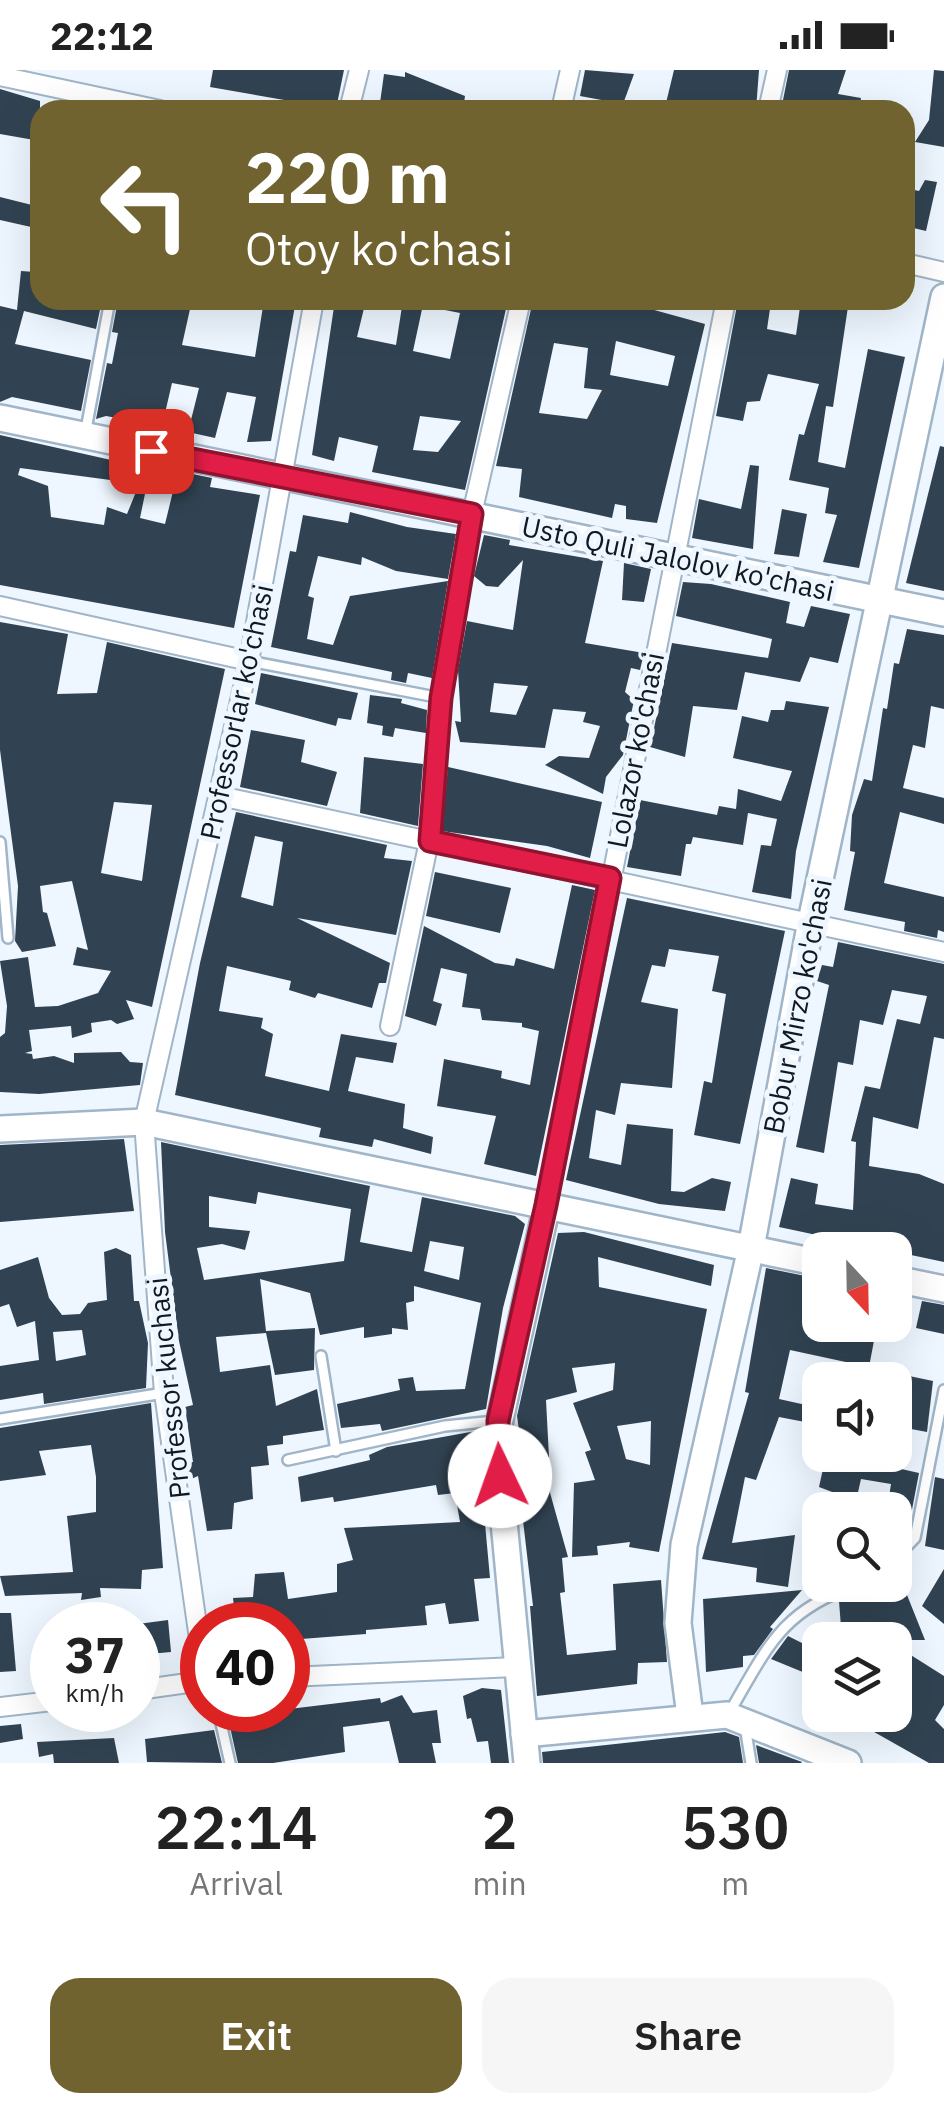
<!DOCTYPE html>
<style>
body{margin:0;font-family:"IBM Plex Sans",sans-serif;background:#f6f6f6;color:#222;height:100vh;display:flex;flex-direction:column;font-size:38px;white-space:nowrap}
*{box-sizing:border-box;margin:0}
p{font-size:32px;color:#767676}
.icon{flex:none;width:55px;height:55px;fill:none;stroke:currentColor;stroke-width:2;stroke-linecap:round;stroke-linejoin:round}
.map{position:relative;height:1693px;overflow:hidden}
.panel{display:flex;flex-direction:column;background:#fff;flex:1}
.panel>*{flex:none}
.top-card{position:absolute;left:30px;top:30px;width:885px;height:210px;border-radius:30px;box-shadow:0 10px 40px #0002;background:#716330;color:#fff;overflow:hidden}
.needle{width:65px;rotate:158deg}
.buttons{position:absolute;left:802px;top:1162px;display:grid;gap:20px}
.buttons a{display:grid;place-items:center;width:110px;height:110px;border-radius:20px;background:#fff;box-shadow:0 10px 40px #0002;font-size:50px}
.speed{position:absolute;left:30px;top:1532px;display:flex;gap:20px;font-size:50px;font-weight:700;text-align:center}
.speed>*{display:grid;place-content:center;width:130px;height:130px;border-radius:50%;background:#fff;box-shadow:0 10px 40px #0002;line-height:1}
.speed small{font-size:25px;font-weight:400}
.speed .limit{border:15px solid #d22;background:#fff;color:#111}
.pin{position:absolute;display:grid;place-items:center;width:85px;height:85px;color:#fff;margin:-42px;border-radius:20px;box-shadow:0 5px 15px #0006}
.me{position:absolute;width:110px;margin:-55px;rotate:357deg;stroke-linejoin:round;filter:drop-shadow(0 0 8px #0008)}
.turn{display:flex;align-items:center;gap:35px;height:210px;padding:0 50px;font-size:45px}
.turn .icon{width:130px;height:130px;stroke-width:2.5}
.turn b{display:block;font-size:70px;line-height:85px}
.eta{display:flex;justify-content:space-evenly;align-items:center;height:170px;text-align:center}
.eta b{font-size:60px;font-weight:600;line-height:70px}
.cta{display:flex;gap:20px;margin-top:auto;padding:20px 50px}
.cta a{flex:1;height:115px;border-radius:30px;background:#716330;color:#fff;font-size:40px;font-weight:600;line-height:115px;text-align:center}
.cta a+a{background:#f6f6f6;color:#222}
.status{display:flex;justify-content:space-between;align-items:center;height:70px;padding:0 50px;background:#fff;direction:ltr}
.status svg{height:28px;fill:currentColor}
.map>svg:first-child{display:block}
</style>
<div class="status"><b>22:12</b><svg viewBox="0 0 49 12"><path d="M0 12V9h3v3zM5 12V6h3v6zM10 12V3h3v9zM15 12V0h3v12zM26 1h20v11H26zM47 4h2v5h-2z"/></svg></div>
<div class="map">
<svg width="944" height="1693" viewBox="0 0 944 1693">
<rect width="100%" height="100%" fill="#eef7ff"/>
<g fill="#314352" fill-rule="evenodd">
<polygon points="213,0 344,0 336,39 210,17"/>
<polygon points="585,0 634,4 623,34 580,26"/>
<polygon points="674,0 759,0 756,40 692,40 666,33"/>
<polygon points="789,0 846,0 838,24 861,28 859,40 781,40"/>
<polygon points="934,0 944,1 944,77 915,72 929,50"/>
<polygon points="405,2 465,26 463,40 379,40 384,4 405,7"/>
<polygon points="0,19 40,31 40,71 0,64"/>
<polygon points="925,110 937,112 926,161 905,156 905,118 919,121"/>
<polygon points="0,127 40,137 40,159 0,150"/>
<polygon points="21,201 35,202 34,222 40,223 40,230 102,230 96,259 24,241 15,274 91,290 81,341 12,327 0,332 0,236 17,240"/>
<polygon points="118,230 192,230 182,275 255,287 264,230 296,230 271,371 247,372 256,327 227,322 215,368 188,362 199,318 172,313 162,356 106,346 96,349 107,293 112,294 118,263 112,262"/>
<path d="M335,230H366L357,267L396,275L403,230H424L413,281L450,289L460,243L430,237V230H508L465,420L372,402L378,376L339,367L334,391L312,385ZM420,346L461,351L438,382L413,380Z"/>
<path d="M533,230H618L705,254L657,453L626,449V436L615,434L612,448L519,427L522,399L496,396ZM616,271L675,286L668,316L610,305ZM554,273L588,278L584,318L602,320L587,349L539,343Z"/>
<polygon points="738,230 771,232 767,259 796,265 801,230 849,230 833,337 826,336 818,392 845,398 868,279 905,287 859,498 823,492 837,445 825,443 829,418 789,410 799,364 804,365 819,314 768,304 760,331 747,332 743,351 716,346"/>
<polygon points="0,365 151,399 148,415 20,398 18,405 48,416 51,447 104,455 107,437 127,444 138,417 146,419 140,448 165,454 178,401 212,408 210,417 260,425 234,558 0,515"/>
<polygon points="940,376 944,377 944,521 906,513"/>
<polygon points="750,395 759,396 753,479 692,468 699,429 741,439"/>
<polygon points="782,439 807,444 799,487 774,484"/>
<polygon points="350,442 407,457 456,464 448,509 396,501 362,487 361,495 318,486 308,526 314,528 307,569 333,575 350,526 448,511 432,608 408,603 406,613 391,610 392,602 271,577 290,481 296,482 303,445 348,453"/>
<path d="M484,465L510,470L509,475L603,491L585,573L644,583L640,600L631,598L625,622L634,630L623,685L606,707L603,724L545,695L559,686L589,688L600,656L583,652L586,642L553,639L545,678L460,672L455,651L461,652L458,600L467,551L513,560L523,490L498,517L486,516L474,506ZM494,613L528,616L516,645L490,642Z"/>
<polygon points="624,493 651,499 644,532 622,530"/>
<polygon points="683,512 711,514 790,532 786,553 804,557 811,536 850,544 838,593 810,587 800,612 745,602 737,640 693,636 685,687 650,677 672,573 768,588 772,569 676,546"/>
<path d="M0,552L68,564L57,624L97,623L107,572L225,599L152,937L126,930L134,949L117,954L111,950L91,953L92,962L72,968L71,956L29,960L32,981L25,983L32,984L33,989L54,986L74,993V983L121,982L130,992L143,993L140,1015L39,1024L0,1022V967L5,963L7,936L0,891L28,887L35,937L58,936L98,923L111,901L73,895L77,877L88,880L72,811L40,816L43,842L47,843L56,876L22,882L15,871L18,816L0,680ZM114,732L152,735L142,811L101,803Z"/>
<polygon points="907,559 944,565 944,639 931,636 925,678 913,675 903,718 944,728 944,754 900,742 884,813 944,827 944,862 938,860 937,868 904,861 905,852 844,840 855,782 850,781 852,745 864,709 872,711 883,638 887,639 894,593 899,594"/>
<polygon points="261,603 358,623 351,650 338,648 336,656 255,634"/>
<polygon points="370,625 402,629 401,633 427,640 426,663 395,658 393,667 382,665 383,656 367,653"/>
<polygon points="786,631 829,637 796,781 791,829 752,822 761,775 771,776 777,749 748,743 743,775 693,767 691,774 686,774 681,806 627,797 640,730 717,745 719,736 736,739 738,719 781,731 792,701 733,688 742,646 768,652 771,640 784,640"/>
<polygon points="251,660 305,670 301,692 337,702 327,736 240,717"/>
<polygon points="364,687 423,694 418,756 360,743"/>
<polygon points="448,697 602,732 590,788 547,776 442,761"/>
<path d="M236,742L387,775L384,788L412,791L396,865L297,848L390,893L386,913H379L372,938L318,923L315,928L289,920L291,911L227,896L219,941L263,948L261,958L273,964L265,1006L329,1021L341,964L397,973L393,993L356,987L348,1021L405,1034L403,1058L433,1067L431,1084L374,1069L372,1077L319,1067L321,1058L175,1025L200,893ZM255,766L283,772L273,836L241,827Z"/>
<polygon points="435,802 511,818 500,863 426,846"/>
<polygon points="572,815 595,820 536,1106 484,1094 496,1046 437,1036 444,989 502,1001 501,1008 530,1015 539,961 522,957 522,953 482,950 480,939 462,937 467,904 441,898 433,931 442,934 436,956 405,946 424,856 495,893 514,896 516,888 554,899"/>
<polygon points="627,828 785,861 740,1074 694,1065 704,1011 712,1013 726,924 712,921 719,886 669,879 665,897 652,895 641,932 678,939 672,1018 621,1013 615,1045 596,1040 589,1088 621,1095 627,1054 673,1059 671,1121 684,1122 712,1108 731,1112 725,1141 659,1134 566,1110"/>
<polygon points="838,872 944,894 944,969 934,967 918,1059 873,1047 869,1096 919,1104 944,1114 944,1192 779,1157 791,1108 818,1114 815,1134 853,1140 856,1072 851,1071 865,1016 880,1019 897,949 920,954 927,926 892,920 883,955 860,950 853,995 838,992 824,1083 796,1077 829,915 817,911 822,895 833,897"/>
<polygon points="124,1069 134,1141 0,1152 0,1075"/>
<path d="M161,1072L370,1116L360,1172L412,1182L422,1127L515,1146L525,1154L503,1238L486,1339L382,1361L380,1354L341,1358L337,1334L400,1320L398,1309L413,1307L416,1321L465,1319L481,1233L414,1216V1231L406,1233L408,1260L392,1258V1264L364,1268V1257L320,1265L310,1223L260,1209L266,1261L315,1258L314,1300L275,1305L266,1263L216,1267L220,1302L270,1295L276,1336L317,1319L324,1360L283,1366V1374L267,1376L269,1395L251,1397L253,1429L234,1433L232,1459L207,1461L198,1406L189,1410L187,1393L193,1392L185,1337L193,1335L179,1271L165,1162ZM258,1122L351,1139L344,1191L204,1210L197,1178L222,1174L245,1180L250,1161L209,1157V1126L256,1134ZM430,1171L464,1177L459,1210L424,1201Z"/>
<path d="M584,1162L714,1195L711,1216L598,1187L599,1217L707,1239L659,1482L629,1477L630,1472L597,1476L598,1485L572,1487L574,1413L595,1410L585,1382L591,1380L573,1333L613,1320L615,1293L572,1298L577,1322L546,1330L549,1387H540L568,1487L562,1488L565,1522L560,1523L567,1585L616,1580L613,1514L661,1510L667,1592L638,1593L637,1614L537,1626L530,1536H533L513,1365L519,1360L517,1346L558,1163ZM651,1351L650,1395L626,1389L617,1356Z"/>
<path d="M116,1178L131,1185L134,1231H139L148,1273L146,1318L44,1334L43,1323L0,1330V1296L39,1290L35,1251L17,1257L9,1234L0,1237V1200L38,1187L49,1228L62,1245L80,1244L88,1233L107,1230L104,1182ZM82,1260L86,1285L56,1291L53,1262Z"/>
<polygon points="766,1198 820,1209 820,1255 877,1255 869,1297 790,1280 779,1329 806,1335 805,1352 779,1347 756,1410 745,1407 732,1473 795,1465 788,1517 756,1512 757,1498 702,1489 749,1323 745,1322"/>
<polygon points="922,1231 944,1235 944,1264 916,1258"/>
<polygon points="895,1303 933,1311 927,1362 895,1356"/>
<polygon points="151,1333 163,1498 142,1500 141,1519 100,1518 101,1527 81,1530 82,1523 5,1526 0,1506 73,1502 67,1446 96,1442 96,1407 91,1375 39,1381 46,1405 0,1411 0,1358"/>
<polygon points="476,1361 476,1420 482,1421 490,1508 474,1509 479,1551 449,1554 445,1533 425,1536 427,1555 366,1560 366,1564 288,1570 288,1555 236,1555 233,1528 253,1527 255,1504 284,1502 288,1529 337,1522 337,1494 353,1490 344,1458 460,1452 455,1423 438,1425 436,1415 334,1432 333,1427 301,1432 298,1407 370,1390 369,1385 387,1377"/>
<polygon points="826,1385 867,1385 866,1391 919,1403 910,1450 895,1464 895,1440 887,1440 891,1414 861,1409 856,1431 819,1417"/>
<polygon points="935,1407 944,1409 944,1480 925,1476"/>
<polygon points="944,1499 944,1554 922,1536"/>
<polygon points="802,1520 770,1557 773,1559 754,1585 743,1586 743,1597 706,1602 703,1529"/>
<polygon points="905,1520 925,1570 842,1570 839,1531"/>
<polygon points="0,1543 11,1543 16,1601 0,1602"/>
<polygon points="168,1550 171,1582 138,1585 138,1554"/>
<polygon points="788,1566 820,1582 820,1631 802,1621 810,1605 771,1589"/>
<polygon points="906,1582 944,1606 944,1635 935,1650 944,1659 944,1693 929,1693 844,1645 895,1645 895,1601"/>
<polygon points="482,1618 501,1620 509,1693 491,1693 488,1671 477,1672 471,1648 467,1649 463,1626"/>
<polygon points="402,1625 413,1643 437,1640 441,1673 432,1673 436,1693 399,1693 389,1651 343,1657 345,1682 273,1693 238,1693 230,1657 240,1656 239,1645 380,1628 381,1633"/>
<polygon points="21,1654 23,1669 0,1673 0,1656"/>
<polygon points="214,1660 222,1693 147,1692 145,1669"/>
<polygon points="725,1662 739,1667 743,1693 543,1693 542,1682"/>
<polygon points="114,1668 119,1693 54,1693 53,1684 39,1687 37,1672"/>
<polygon points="756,1675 802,1692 801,1693 759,1693"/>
</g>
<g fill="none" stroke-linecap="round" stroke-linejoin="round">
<defs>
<g id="lane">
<polyline points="85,365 110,230"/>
<polyline points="249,591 441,628"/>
<polyline points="0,772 8,868"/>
<polyline points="321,1286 336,1381"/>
<polyline points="0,1349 164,1323"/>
<polyline points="288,1390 445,1356 495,1351"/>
<polyline points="895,1489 915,1468 944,1320"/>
<polyline points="218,1640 230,1693"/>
<path d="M729,1643C767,1578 782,1539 858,1515"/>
<polyline points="745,1656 751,1693"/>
</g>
<g id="street">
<polyline points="0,6 160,40"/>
<polyline points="349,40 359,0"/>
<polyline points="561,40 570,0"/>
<polyline points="768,40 777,0"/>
<polyline points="905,193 944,202"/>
<polyline points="0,536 249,591"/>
<polyline points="220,726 944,882"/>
<polyline points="390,956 429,771 441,628 472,444 521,230"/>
<polyline points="547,1135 726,230"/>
<polyline points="201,1583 164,1323 144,1052 249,591 314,230"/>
<polyline points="288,1607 518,1597"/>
<polyline points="138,1620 202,1611"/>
<polyline points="0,1637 52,1631"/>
</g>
<g id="secondary">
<polyline points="0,348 944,543"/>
<polyline points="0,1059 144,1052 820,1193"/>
<polyline points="895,1209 944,1219"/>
<polyline points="690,1646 678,1553 684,1475 751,1178 810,856 944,227"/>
<polyline points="524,1664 727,1645 848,1693"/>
<polyline points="527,1693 496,1368 547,1135"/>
</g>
</defs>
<use href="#lane" stroke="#a0b5c8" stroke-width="14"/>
<use href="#street" stroke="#a0b5c8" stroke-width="22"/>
<use href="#secondary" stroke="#a0b5c8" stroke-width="30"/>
<use href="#lane" stroke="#fff" stroke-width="9"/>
<use href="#street" stroke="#fff" stroke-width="18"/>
<use href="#secondary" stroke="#fff" stroke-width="25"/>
</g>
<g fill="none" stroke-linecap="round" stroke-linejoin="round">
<defs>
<polyline id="route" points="151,381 472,444 441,628 430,771 610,808 546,1135 498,1351 500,1406"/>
</defs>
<use href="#route" stroke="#92132f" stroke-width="25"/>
<use href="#route" stroke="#e11d48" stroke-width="18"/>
</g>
<g text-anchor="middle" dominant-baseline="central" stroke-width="10" stroke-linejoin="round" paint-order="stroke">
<g font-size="28" fill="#11181f" stroke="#eef7ff">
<text transform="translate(678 488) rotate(12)">Usto Quli Jalolov ko'chasi</text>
<text transform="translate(236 642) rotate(-78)">Professorlar ko'chasi</text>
<text transform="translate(635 680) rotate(-79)">Lolazor ko'chasi</text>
<text transform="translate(797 936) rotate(-79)">Bobur Mirzo ko'chasi</text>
<text transform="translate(168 1318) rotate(-96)">Professor kuchasi</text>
</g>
</g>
</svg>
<div class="buttons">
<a><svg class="needle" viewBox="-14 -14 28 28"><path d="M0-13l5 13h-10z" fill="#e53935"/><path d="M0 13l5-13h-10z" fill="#767676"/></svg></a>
<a><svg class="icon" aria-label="sound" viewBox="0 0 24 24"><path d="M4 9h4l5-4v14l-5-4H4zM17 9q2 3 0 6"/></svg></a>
<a><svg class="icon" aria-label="search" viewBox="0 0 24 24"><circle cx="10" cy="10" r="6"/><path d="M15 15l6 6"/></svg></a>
<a><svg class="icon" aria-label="layers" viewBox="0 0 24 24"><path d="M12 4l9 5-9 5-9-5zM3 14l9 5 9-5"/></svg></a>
</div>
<div class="speed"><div>37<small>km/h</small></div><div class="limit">40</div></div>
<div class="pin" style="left:151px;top:381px;background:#d93025"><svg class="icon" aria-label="arrive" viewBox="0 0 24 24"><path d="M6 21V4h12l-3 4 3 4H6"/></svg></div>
<svg class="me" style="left:500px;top:1406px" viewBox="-20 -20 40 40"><circle r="19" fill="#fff"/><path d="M0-13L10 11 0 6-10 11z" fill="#e11d48"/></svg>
<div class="top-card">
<div class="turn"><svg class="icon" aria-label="left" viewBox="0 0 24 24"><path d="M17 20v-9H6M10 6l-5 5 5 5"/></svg><div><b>220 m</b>Otoy ko'chasi</div></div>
</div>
</div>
<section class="panel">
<div class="eta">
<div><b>22:14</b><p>Arrival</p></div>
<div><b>2</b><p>min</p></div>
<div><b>530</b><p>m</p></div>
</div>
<div class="cta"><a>Exit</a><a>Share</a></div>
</section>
